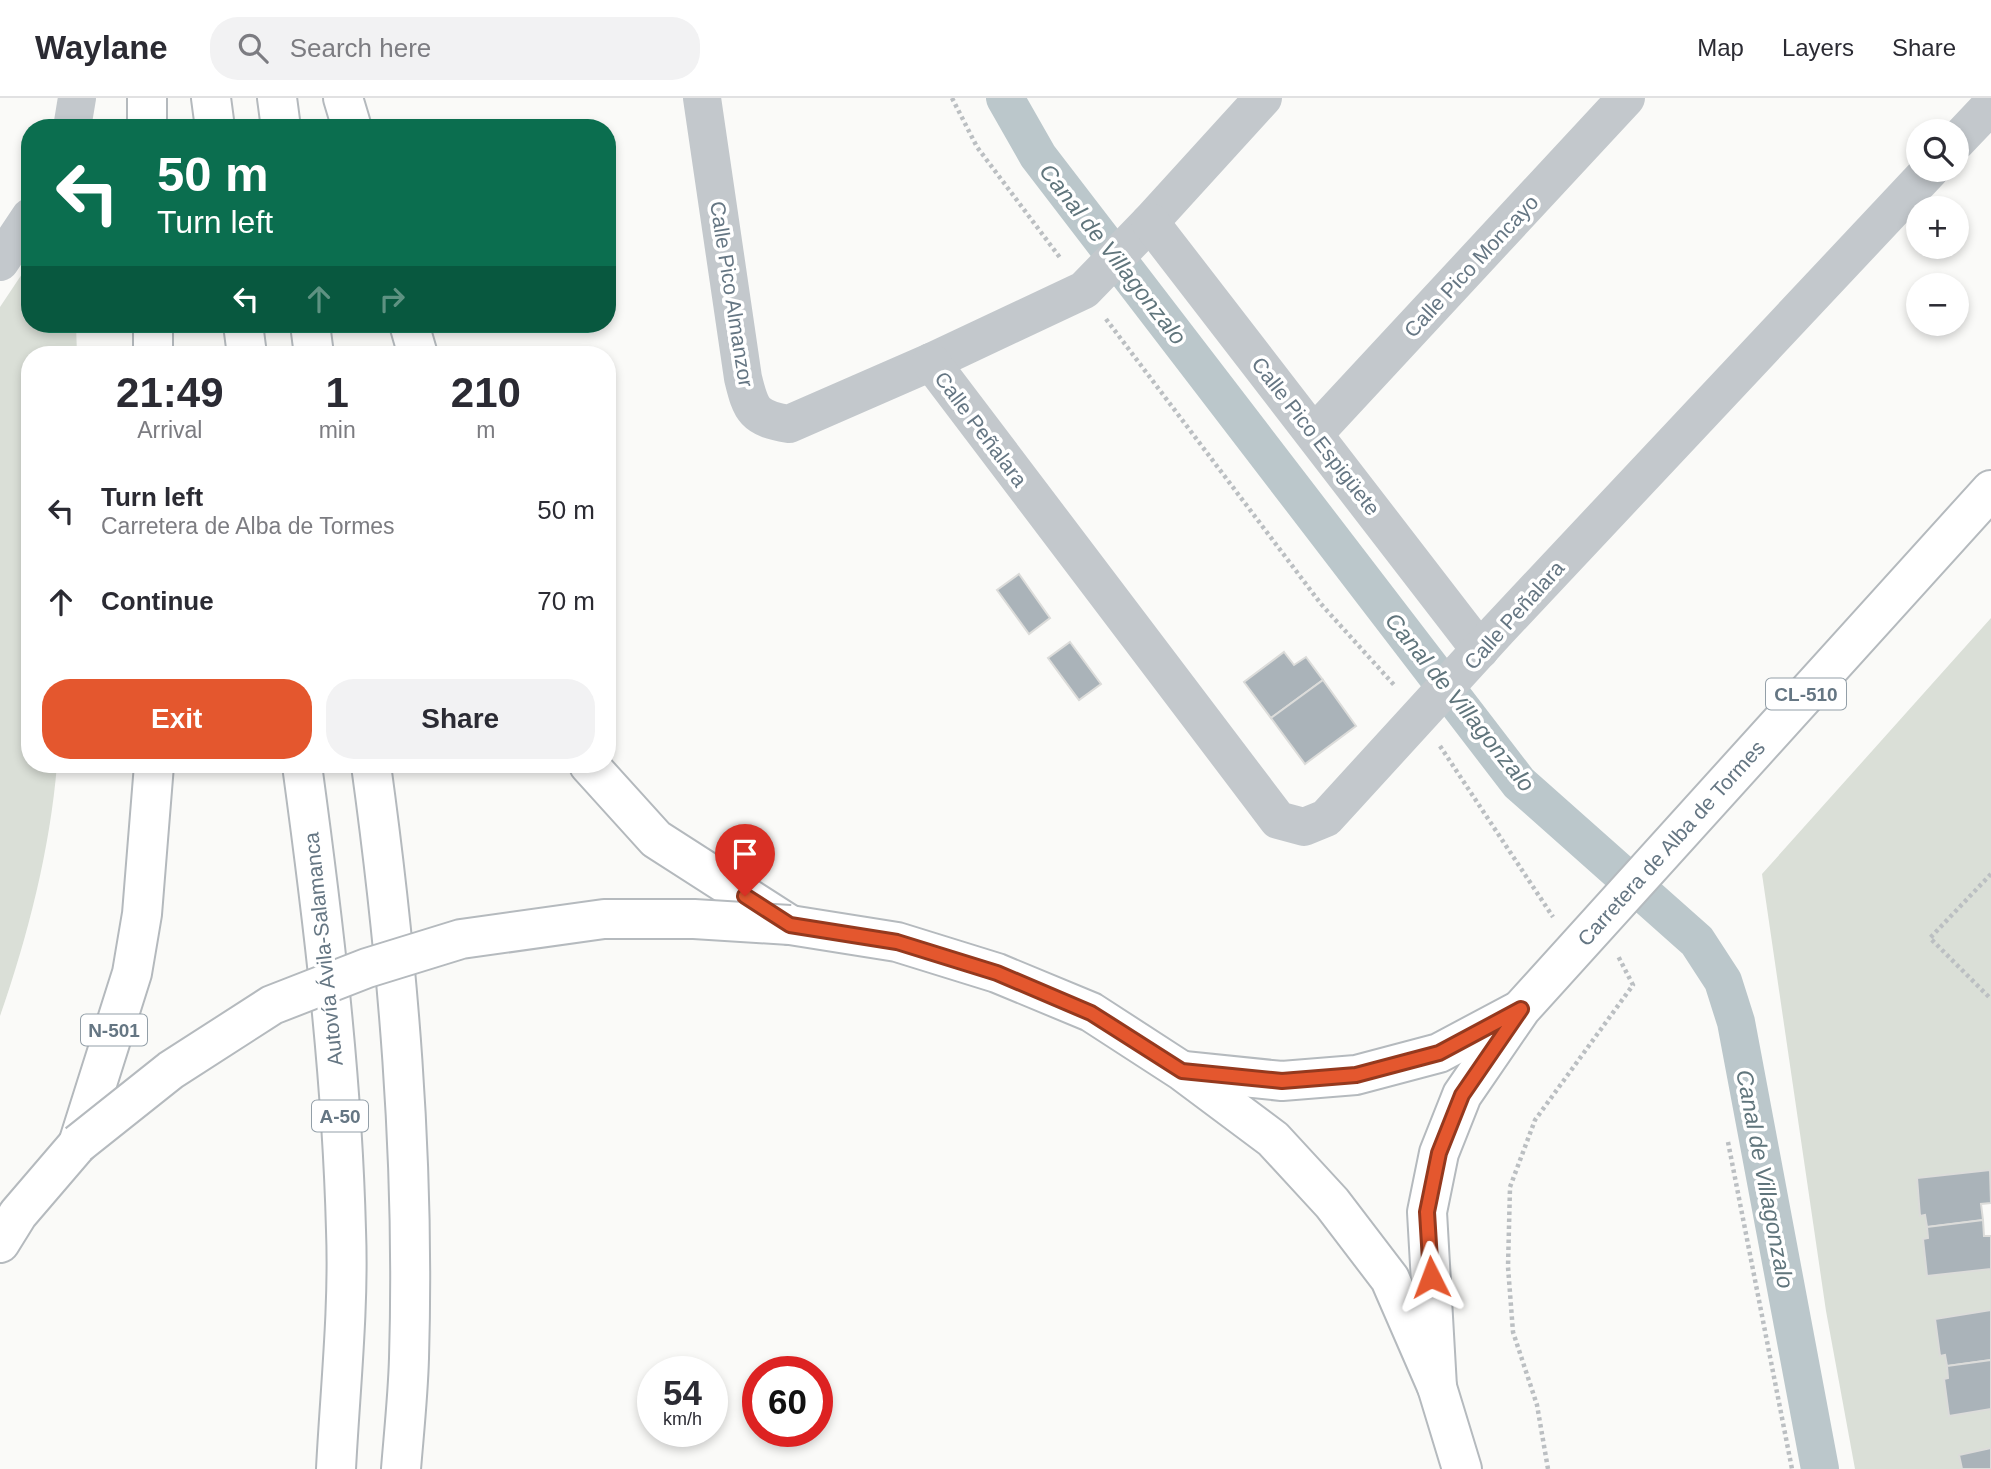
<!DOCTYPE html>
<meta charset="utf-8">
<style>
body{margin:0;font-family:Arial,sans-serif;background:#f2f2f3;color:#2b2b33;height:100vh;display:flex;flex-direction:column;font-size:26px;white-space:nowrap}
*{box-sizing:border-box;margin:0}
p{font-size:23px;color:#7c7c81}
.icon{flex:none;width:38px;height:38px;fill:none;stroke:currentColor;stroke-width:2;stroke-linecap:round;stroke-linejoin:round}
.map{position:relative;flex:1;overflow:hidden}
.drawer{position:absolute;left:21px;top:248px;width:595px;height:427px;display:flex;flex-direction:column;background:#fff;border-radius:28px;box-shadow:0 4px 10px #0003}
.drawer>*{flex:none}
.top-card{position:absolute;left:21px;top:21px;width:595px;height:214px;border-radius:28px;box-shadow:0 4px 10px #0003;background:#0b6e4f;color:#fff;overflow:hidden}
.controls{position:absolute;left:1906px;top:21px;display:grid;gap:14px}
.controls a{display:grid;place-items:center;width:63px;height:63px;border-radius:50%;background:#fff;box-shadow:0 4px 10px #0003;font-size:35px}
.speed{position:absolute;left:637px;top:1258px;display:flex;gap:14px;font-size:35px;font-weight:700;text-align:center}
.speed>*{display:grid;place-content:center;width:91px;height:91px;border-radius:50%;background:#fff;box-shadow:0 4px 10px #0003;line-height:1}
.speed small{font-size:18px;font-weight:400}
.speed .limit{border:10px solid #d22;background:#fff;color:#111}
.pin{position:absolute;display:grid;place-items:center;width:60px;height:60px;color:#fff;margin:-72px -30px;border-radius:50% 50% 50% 0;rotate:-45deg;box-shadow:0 0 7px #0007}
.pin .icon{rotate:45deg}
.me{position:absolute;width:77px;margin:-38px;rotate:357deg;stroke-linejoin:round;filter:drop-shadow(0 0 5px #0008)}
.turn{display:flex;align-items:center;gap:24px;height:147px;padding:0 21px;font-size:32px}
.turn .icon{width:91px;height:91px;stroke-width:2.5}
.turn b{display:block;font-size:49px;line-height:60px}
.lanes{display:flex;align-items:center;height:66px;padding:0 21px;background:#0003;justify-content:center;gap:35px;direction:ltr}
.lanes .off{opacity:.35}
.eta{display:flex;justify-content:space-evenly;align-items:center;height:119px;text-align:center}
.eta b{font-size:42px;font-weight:700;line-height:49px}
.action{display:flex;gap:14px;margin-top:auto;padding:14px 21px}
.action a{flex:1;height:80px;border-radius:28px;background:#e4572e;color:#fff;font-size:28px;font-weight:700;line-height:80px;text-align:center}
.action a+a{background:#f2f2f3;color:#2b2b33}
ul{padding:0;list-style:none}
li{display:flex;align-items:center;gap:21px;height:91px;padding:0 21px}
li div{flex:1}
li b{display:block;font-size:26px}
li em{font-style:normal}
header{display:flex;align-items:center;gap:42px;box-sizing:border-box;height:98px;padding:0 35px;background:#fff;border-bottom:2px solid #e1e1e2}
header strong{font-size:33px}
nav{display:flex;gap:38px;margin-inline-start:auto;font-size:24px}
.search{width:490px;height:63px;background:#f2f2f3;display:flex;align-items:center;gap:18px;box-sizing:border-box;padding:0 24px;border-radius:28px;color:#7c7c81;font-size:26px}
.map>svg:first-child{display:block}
</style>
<header>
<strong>Waylane</strong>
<div class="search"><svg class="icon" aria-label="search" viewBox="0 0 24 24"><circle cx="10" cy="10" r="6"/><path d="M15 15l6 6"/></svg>Search here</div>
<nav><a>Map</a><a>Layers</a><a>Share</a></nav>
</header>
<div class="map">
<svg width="1991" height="1371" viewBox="0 0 1991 1371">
<rect width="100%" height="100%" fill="#fafaf8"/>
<g fill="#dadfd7">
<path d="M30,164V226H76L77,257H30V667H57C50,751 28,838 0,918V209Z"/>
<polygon points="1991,520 1991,1079 1990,1072 1917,1081 1920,1117 1925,1117 1928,1140 1923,1141 1927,1178 1991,1171 1991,1212 1935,1221 1940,1257 1945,1257 1948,1280 1944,1281 1949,1318 1991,1311 1991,1350 1959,1357 1962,1371 1855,1371 1826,1213 1762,776"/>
</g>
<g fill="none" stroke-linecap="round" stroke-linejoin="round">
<polyline stroke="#bbc7cb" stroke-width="38" points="1005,0 1038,58 1519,685 1697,843 1723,883 1736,924 1820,1371"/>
</g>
<g fill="#aab3b9" stroke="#dcdcda" stroke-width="2">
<polygon points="1019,476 1050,520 1029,536 997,492"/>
<polygon points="1070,544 1101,586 1079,602 1048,560"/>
<polygon points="1284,554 1294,567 1306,559 1323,582 1271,620 1244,584"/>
<polygon points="1323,582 1356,628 1305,666 1271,620"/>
<polygon points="1990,1072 1991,1105 1981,1106 1983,1122 1927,1129 1925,1117 1920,1118 1917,1080"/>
<polygon points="1983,1122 1984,1138 1991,1138 1991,1171 1927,1178 1923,1141 1928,1140 1927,1129"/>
<polygon points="1991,1212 1991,1262 1947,1268 1945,1257 1940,1258 1935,1221"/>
<polygon points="1991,1262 1991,1311 1949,1318 1944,1281 1948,1280 1947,1268"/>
<polygon points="1991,1350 1991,1371 1962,1371 1959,1357"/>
</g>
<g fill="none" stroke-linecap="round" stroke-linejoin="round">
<defs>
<g id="major">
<polyline points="790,827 897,844 997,875 1091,914 1182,973 1273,1041 1332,1105 1390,1181 1437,1289 1462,1371"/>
<polyline points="1184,973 1282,983 1356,977 1439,955 1516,914"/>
<polyline points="0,1145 18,1116 78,1046"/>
<polyline points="1437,1289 1427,1114 1439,1055 1462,997 1521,911 1991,392"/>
</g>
<g id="highway">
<polyline points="147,0 147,30"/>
<polyline points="211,0 215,30"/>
<polyline points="277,0 281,30"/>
<polyline points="343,0 352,30"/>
<polyline points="153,226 153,257"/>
<polyline points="243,226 247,257"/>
<polyline points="310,226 314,257"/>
<polyline points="409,226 418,257"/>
<path d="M302,667C323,821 342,977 346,1132C349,1210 340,1293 336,1371"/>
<path d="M371,667C398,863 415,1061 409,1260C408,1297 404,1334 401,1371"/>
<polyline points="589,667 656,741 790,827"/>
<polyline points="78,1046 132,875 142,816 154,667"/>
</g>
</defs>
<use href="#major" stroke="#b5babe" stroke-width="42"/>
<use href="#highway" stroke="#b4b9bd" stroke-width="42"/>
<g stroke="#bbbfc2" stroke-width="4.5" stroke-dasharray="3.5 3.5" stroke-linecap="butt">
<polyline points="952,0 977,49 1061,161"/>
<polyline points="1106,221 1321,506 1395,588"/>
<polyline points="1440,648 1553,819"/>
<polyline points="1991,776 1930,840 1991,901"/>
<polyline points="1728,1044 1792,1371"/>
<polyline points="1548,1371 1537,1307 1513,1234 1508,1169 1510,1089 1535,1022 1633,887 1618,858"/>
</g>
<g stroke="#c3c8cc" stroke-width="38">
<path d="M702,0L743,280C751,313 754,320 789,326L931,264L1084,192L1150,124L1263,0"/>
<polyline points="72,30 77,0"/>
<polyline points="1956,44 1991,7"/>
<polyline points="1150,124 1480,552"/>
<polyline points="0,164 30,119"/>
<polyline points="931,264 1278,722 1304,729 1326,720 1497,533 1930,72"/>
<polyline points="1315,335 1626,0"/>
</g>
<use href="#major" stroke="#fff" stroke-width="38"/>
<use href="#highway" stroke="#fff" stroke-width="38"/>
<defs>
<polyline id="major-bridge" points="78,1046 171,972 272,907 367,870 461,841 604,821 694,821 790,827"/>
</defs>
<use href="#major-bridge" stroke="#b5babe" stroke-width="42" stroke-linecap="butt"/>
<use href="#major-bridge" stroke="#fff" stroke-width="38"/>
</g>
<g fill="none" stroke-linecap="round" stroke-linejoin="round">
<defs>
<polyline id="route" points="745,798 790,827 897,844 997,875 1091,915 1182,973 1282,983 1356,977 1439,955 1521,911 1462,997 1439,1055 1427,1114 1431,1179"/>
</defs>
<use href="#route" stroke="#94391e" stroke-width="18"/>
<use href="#route" stroke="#e4572e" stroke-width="12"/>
</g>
<g text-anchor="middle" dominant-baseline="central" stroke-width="7" stroke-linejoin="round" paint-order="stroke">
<g fill="#fff" stroke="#939fa8" stroke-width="2">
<rect x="1766" y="580.5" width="80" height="31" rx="5"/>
<rect x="81" y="916.5" width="66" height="31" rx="5"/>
<rect x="312" y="1002.5" width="56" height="31" rx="5"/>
</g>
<g font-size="19" font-weight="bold" fill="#657683">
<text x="1806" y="596">CL-510</text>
<text x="114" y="932">N-501</text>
<text x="340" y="1018">A-50</text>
</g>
<g font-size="21" fill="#657683" stroke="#fff">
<text transform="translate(1471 168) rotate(-47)">Calle Pico Moncayo</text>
<text transform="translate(732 196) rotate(81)">Calle Pico Almanzor</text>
<text transform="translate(981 331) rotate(53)">Calle Peñalara</text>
<text transform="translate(1316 338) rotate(52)">Calle Pico Espigüete</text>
<text transform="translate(1514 517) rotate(-48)">Calle Peñalara</text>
<text transform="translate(1671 745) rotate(-48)">Carretera de Alba de Tormes</text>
<text transform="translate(323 851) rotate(-96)">Autovía Ávila-Salamanca</text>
</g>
<g font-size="23" font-style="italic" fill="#60757c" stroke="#fff">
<text transform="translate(1113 156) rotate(52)">Canal de Villagonzalo</text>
<text transform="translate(1460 604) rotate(51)">Canal de Villagonzalo</text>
<text transform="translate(1765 1081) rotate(79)">Canal de Villagonzalo</text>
</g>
</g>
</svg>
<div class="controls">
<a><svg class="icon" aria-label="search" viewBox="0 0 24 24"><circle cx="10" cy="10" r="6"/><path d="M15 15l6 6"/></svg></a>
<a>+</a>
<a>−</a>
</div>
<div class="speed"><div>54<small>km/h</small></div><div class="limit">60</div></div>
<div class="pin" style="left:745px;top:798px;background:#d93025"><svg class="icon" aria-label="arrive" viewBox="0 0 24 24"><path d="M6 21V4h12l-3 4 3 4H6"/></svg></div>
<svg class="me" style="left:1431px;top:1179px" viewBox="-20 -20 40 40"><path d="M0-17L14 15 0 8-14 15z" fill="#e4572e" stroke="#fff" stroke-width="4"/></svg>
<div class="top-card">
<div class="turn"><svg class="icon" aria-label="left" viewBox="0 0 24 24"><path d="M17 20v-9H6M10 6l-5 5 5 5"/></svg><div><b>50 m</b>Turn left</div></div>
<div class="lanes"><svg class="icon" aria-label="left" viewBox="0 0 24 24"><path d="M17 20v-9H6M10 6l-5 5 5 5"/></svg><svg class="icon off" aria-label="ahead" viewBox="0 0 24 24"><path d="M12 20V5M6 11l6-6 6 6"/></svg><svg class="icon off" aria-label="right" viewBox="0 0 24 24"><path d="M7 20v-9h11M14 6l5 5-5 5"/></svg></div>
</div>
<section class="drawer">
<div class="eta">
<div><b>21:49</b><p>Arrival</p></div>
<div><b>1</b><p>min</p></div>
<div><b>210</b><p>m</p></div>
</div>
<ul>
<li><svg class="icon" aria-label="left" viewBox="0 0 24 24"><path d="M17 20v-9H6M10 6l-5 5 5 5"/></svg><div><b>Turn left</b><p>Carretera de Alba de Tormes</p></div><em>50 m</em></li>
<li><svg class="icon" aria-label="ahead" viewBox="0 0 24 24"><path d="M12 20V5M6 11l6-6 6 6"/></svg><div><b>Continue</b></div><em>70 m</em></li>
</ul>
<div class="action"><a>Exit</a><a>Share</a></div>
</section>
</div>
